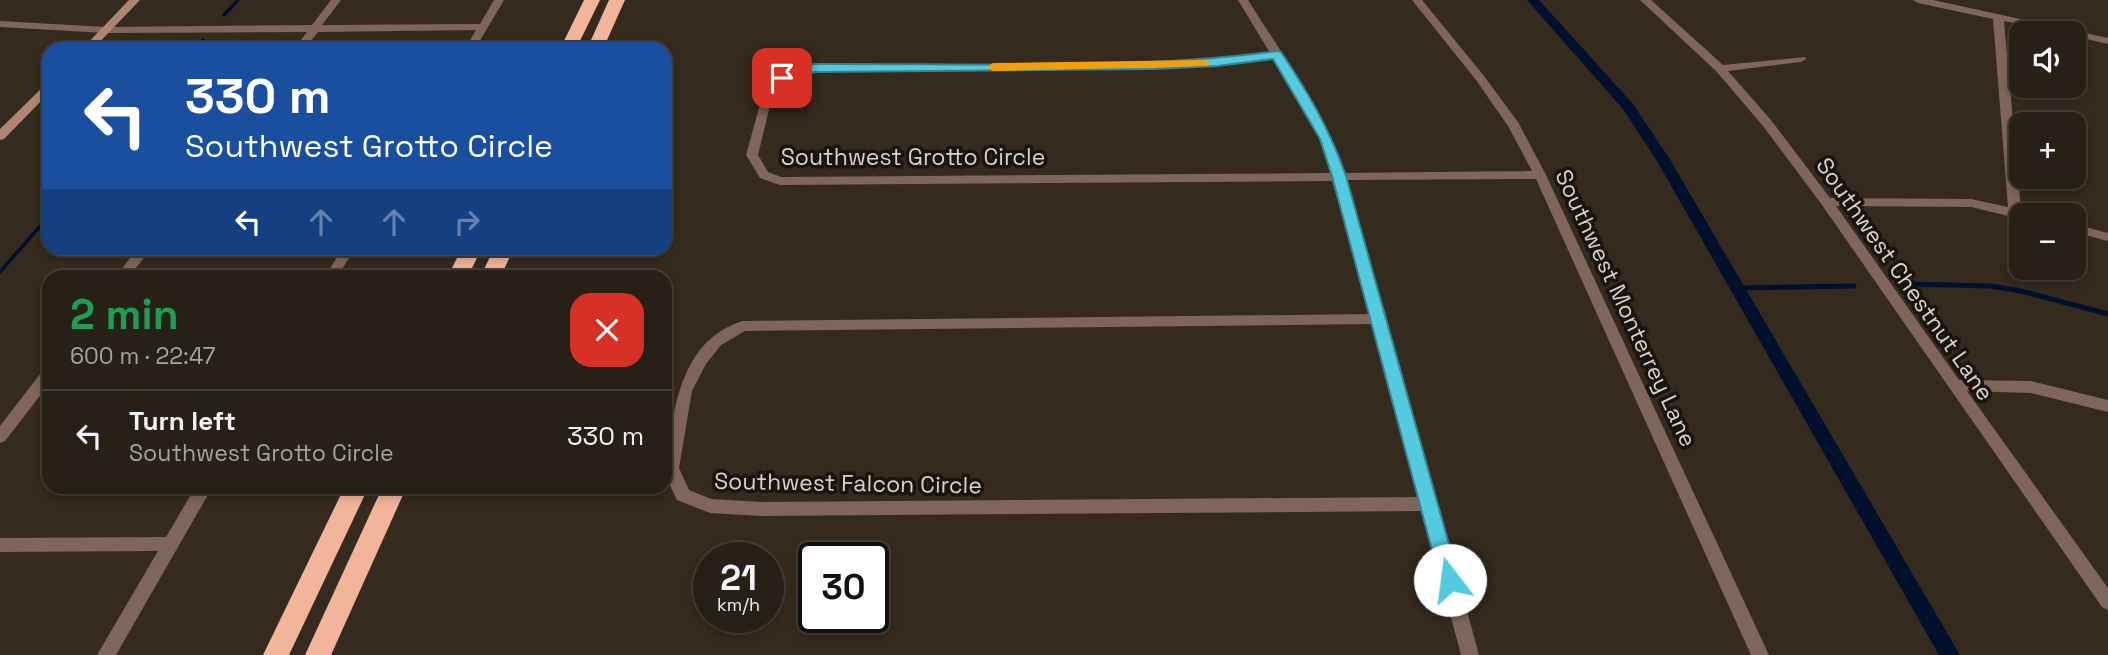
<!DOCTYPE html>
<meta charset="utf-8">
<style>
body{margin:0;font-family:"Space Grotesk",sans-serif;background:#332d23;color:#f1f3f6;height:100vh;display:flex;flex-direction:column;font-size:26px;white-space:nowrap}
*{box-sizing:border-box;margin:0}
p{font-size:23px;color:#a4a3a1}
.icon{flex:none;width:38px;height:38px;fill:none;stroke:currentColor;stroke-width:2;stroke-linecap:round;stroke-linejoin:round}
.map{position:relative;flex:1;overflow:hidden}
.details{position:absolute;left:42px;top:270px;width:630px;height:224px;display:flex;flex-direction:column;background:#272016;border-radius:21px;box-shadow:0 4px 10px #0003,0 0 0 2px #433e35}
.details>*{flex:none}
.banner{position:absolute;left:42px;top:42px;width:630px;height:214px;border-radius:21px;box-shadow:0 4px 10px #0003,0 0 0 2px #433e35;background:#1a4fa0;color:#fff;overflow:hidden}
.controls{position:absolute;left:2009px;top:21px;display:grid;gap:14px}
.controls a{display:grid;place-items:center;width:77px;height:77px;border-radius:14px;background:#272016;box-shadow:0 4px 10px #0003,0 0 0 2px #433e35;font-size:35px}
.speed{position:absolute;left:693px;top:542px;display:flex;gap:14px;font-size:35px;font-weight:700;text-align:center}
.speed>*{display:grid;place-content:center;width:91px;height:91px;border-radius:50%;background:#272016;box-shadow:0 4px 10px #0003,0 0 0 2px #433e35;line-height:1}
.speed small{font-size:18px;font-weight:400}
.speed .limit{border:4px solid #111;border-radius:10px;background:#fff;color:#111}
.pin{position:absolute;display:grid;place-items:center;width:60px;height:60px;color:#fff;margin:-30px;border-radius:14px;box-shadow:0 4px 10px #0006}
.me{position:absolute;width:77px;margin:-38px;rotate:345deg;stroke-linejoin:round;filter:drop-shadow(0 0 5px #0008)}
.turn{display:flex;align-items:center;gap:24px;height:147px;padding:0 28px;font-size:32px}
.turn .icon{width:91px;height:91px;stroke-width:2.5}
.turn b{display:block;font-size:49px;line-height:60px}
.lanes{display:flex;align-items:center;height:66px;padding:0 28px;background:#0003;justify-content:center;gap:35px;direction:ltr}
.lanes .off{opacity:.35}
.round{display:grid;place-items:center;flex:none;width:74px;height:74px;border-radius:21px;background:#332d23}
.summary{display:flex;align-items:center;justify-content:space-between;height:119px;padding:0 28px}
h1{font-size:42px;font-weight:800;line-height:52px;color:#1e9e55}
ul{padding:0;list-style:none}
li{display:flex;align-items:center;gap:21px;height:91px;padding:0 28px;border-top:2px solid #433e35}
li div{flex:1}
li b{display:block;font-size:26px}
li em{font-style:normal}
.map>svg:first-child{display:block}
</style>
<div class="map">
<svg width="2108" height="655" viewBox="0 0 2108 655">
<rect width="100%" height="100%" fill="#342a1e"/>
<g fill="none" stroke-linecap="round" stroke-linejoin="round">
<g stroke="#00102d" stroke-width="3.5">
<polyline points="224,15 238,0"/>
<polyline points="195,49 203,40"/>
<polyline points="0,272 49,216"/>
<polyline points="1907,284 1935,285"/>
</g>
<g stroke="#00102d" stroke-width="5">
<polyline points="1907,284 1991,286 2021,291 2108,314"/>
<polyline points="1738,288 1854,286"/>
</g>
<polygon fill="#00102d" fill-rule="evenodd" points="1527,0 1539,0 1633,104 1669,158 1960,655 1939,655 1657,161 1623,109"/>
<g fill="#7f655b" fill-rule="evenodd">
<polygon points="331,0 341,0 322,25 480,24 494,0 504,0 475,49 465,49 476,30 318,32 305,49 294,49 307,32 106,33 0,27 0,21 106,27 312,25"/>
<path d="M1238,0H1248C1283,56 1323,109 1342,173L1532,171L1508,126L1476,80L1412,0H1422L1484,76L1518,122L1546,175L1769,655H1751L1536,179L1345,180L1387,319L1479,655H1461L1423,511L761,516L710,513L677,500C673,491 666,479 665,470C664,457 668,444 670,432C679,385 691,337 743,321L1372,314L1332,181L780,185L760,178L746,155L764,90L778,76L814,65L1154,63L1217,60L1270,53ZM1274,59L1320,139L1330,173L781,177L768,172L758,155L773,93L786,80L815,71L1154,69L1217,66ZM1374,324L1420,497L761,502L711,499L689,490L679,468L692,391L706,364L721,345L745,331Z"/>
<polygon points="1640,0 1651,0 1723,65 1805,57 1806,59 1801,62 1728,71 1771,120 1830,198 1971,199 2008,207 1993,19 1918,3 1913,0 1933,0 2108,38 2108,44 2074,36 2074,33 2059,33 2004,21 2021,210 2029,212 2030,215 2021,215 2021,219 1971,207 1836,206 1959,380 2031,381 2108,400 2108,412 2031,393 1967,391 2108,588 2108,610 2102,607 1822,205 1763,126 1716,71"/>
<polygon points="2074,224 2108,233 2108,241 2074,232"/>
<polygon points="137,248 151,248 130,276 117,276"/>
<polygon points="342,248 355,248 338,276 326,276"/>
<polygon points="49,368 49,384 5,441 0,443 0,426 44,369"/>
<polygon points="196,486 213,486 116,655 97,655 158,551 0,552 0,538 166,537"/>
</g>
<g fill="#ae8575" fill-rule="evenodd">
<polygon points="129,0 140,0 93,49 82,49"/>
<polygon points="49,84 49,93 4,139 0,140 0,129 45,85"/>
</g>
<g fill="#f2b49a" fill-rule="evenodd">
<polygon points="584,0 600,0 576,49 560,49"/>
<polygon points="609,0 625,0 603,49 587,49"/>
<polygon points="462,248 482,248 468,276 448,276"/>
<polygon points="494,248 514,248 501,276 481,276"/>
<polygon points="345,486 369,486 289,655 263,655"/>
<polygon points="383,486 407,486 331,655 305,655"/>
</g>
</g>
<path fill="#54cade" stroke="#378390" stroke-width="2" d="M1277,51L1281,52C1308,92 1330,130 1346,176L1459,580L1456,586L1450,588L1443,586L1440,580L1332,176L1320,139L1273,59L1217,66L1154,69L815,72L782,82L776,78L814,64C967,63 1125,71 1277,51Z"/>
<polygon fill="#f59e0b" points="1204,60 1210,63 1208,66 993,71 987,67 993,63"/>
<g text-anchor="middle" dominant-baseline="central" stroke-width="7" stroke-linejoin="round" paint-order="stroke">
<g font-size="23" fill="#d9d2ca" stroke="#18140e">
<text x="913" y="157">Southwest Grotto Circle</text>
<text transform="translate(1905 279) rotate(55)">Southwest Chestnut Lane</text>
<text transform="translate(1626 308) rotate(65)">Southwest Monterrey Lane</text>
<text transform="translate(848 483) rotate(1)">Southwest Falcon Circle</text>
</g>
</g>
</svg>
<div class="controls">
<a><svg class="icon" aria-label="sound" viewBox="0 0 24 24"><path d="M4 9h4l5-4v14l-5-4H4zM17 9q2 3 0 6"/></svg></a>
<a>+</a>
<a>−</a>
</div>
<div class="speed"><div>21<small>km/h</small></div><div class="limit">30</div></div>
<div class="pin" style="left:782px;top:78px;background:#d93025"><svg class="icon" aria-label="arrive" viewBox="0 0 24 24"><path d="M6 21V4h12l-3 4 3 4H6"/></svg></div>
<svg class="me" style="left:1450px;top:580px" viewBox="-20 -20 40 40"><circle r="19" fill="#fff"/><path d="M0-13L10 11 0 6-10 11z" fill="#54cade"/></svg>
<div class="banner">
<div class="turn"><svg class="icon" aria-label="left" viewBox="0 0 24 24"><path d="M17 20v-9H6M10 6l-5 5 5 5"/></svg><div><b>330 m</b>Southwest Grotto Circle</div></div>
<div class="lanes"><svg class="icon" aria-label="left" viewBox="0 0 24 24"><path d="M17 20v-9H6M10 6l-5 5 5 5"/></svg><svg class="icon off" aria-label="ahead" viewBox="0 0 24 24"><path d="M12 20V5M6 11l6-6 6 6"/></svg><svg class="icon off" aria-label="ahead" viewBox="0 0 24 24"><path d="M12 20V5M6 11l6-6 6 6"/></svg><svg class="icon off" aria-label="right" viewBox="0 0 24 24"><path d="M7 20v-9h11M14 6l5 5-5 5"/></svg></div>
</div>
<section class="details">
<div class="summary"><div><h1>2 min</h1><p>600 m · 22:47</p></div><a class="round" style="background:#d93025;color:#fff"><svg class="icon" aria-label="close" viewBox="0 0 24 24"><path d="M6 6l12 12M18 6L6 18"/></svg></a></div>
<ul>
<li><svg class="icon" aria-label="left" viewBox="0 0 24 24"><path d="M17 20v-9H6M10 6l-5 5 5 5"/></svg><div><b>Turn left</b><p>Southwest Grotto Circle</p></div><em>330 m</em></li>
</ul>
</section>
</div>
